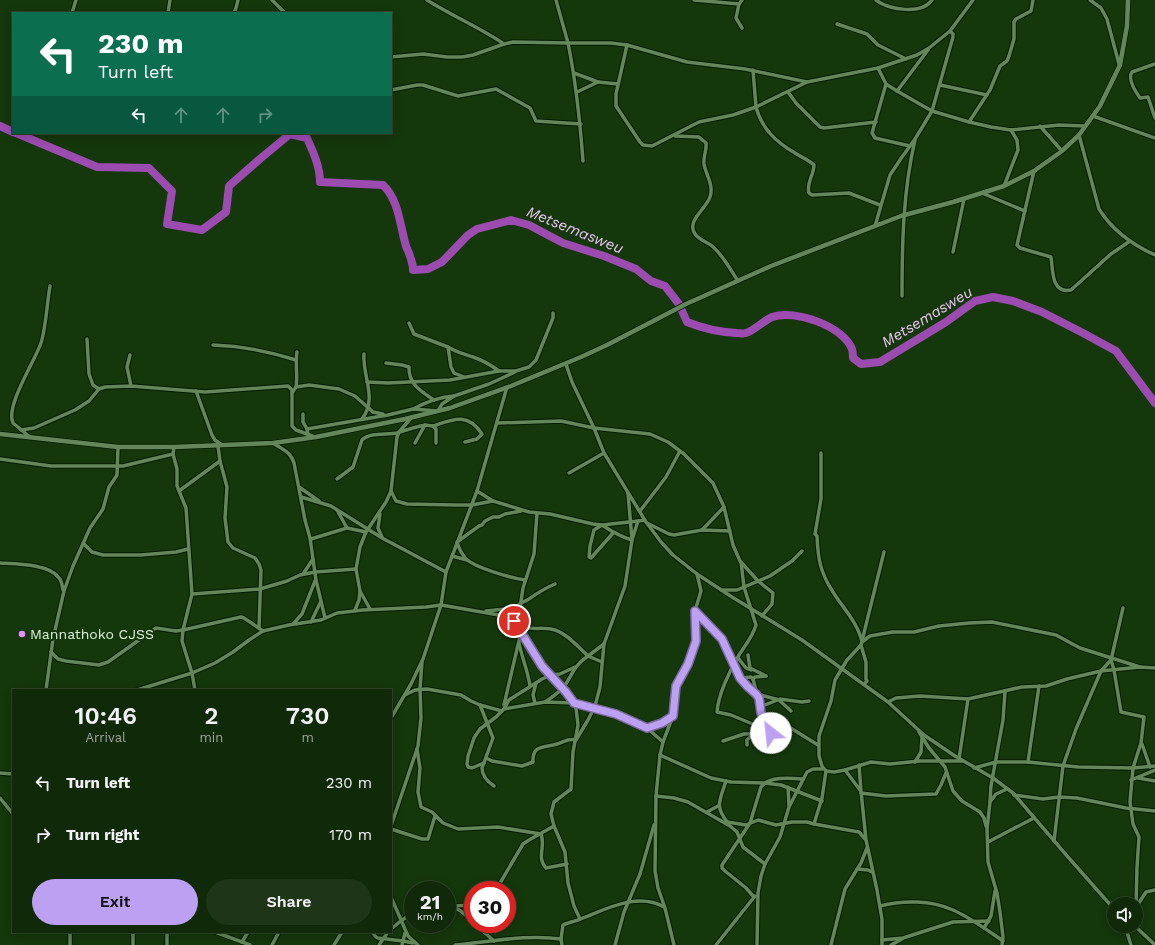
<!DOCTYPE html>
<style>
body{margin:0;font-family:"Work Sans",sans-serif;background:#1e3517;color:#f1f3f6;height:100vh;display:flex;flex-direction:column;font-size:15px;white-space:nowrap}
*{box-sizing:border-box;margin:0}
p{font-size:13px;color:#9ca69c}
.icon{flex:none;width:22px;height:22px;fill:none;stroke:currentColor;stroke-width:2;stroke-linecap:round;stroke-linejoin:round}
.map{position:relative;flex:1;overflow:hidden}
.side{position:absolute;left:12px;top:689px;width:380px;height:244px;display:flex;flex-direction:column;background:#102909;border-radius:0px;box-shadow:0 2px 10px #0003,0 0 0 1px #30452a}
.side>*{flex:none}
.top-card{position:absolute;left:12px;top:12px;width:380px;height:122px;border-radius:0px;box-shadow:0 2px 10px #0003,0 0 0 1px #30452a;background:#0b6e4f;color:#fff;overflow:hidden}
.fabs{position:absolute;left:1107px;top:897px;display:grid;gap:8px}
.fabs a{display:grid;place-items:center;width:36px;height:36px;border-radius:50%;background:#102909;box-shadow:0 2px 10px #0003,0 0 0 1px #30452a;font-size:20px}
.speed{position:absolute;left:404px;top:881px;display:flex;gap:8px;font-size:20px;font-weight:700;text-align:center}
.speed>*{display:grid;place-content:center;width:52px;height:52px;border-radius:50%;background:#102909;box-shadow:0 2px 10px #0003,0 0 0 1px #30452a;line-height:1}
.speed small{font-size:10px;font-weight:400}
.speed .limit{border:6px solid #d22;background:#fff;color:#111}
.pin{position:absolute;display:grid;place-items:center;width:34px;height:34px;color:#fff;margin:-17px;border:2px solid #fff;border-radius:50%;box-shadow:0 1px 4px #0007}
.me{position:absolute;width:44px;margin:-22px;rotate:331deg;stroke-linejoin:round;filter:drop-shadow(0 0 3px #0008)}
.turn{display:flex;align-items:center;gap:14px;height:84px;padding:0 20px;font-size:18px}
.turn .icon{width:52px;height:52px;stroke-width:2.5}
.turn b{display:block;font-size:28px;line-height:34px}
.lanes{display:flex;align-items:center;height:38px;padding:0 20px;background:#0003;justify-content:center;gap:20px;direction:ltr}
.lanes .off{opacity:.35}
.eta{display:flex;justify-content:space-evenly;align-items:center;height:68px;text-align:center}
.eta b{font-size:24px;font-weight:600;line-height:28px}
.cta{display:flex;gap:8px;margin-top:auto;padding:8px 20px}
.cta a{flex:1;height:46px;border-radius:24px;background:#bca0f2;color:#111;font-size:16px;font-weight:600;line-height:46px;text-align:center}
.cta a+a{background:#1e3517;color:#f1f3f6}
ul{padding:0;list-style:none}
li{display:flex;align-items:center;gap:12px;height:52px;padding:0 20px}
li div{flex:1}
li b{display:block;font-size:15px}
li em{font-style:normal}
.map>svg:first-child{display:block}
</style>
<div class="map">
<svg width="1155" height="945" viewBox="0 0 1155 945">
<rect width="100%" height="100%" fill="#15370c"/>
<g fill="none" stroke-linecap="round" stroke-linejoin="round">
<g stroke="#9c4bb0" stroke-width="8">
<polyline points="0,126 13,132"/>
<path d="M16,133L97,167L149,168L172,191L167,224L202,230L226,212L229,186L261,158L290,134L307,138C313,152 320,166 320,182L383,185C399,200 400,226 406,246C409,254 413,261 413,270L428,269L442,262L468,235L477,229L511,220L529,225L563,243L604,256L636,269L651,281L665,286L679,304L687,322C704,329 718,332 737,333C740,333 744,334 746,333C755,330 763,321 772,317C795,309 843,326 852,349C853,352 853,356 853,358L861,364L880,362L946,322L975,301L993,297L1013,301L1042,312L1083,333L1116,351L1155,403"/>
</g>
<defs>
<g id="minor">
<polyline points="272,0 285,13"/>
<path d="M427,0C452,16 479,27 504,44"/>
<polyline points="556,0 568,43 611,43 627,45 687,62 745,69 807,82 878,68 917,55 929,48 950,31 973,0"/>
<polyline points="694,0 739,4"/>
<path d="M876,0C889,10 922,15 932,0"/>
<polyline points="1090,0 1101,8 1107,19 1119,64"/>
<polyline points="72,13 76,0"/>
<polyline points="168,13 170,0"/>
<polyline points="234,13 236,8 238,0"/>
<polyline points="837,24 867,34 878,45 906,59"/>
<polyline points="742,28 736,18 739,4 742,0"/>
<path d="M627,45L616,94V106L640,142L643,145L652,146L699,122L733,115L756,107C762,129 776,142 795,153C801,157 809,160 814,165C814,174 806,184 809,193L812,195L849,193L880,205"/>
<polyline points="928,50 897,91 932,111 969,122 991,127 1011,130 1059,125 1085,126"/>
<path d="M391,57L423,54L447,57H462L473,55L504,44L513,42L568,43C576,82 580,121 583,161"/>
<path d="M1155,64L1132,72C1127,79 1135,91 1140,98L1148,97L1155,118"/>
<polyline points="878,68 886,84 897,91"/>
<polyline points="753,70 756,107 807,82"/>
<polyline points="574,73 598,82 577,92"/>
<polyline points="598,82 618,84"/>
<polyline points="886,84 872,133 875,138 910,146"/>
<polyline points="940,85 987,95"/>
<polyline points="391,90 417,85 423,85 458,96 496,89 530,108 536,121 581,124"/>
<polyline points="788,92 796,103 820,127 824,128 876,122"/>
<polyline points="1093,116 1155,138"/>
<polyline points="969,122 990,90 1000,66 1007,61 1009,56 1014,39 1014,22 1016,19 1031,11 1033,0"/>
<polyline points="1040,126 1062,151"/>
<path d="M1079,135L1099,209C1112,230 1133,245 1155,255"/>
<path d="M675,136L699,137L706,143C707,150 703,157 704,164C706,175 714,185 710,197C706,209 686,221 695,234C699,240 707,242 712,246C723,255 730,269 738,281"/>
<path d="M1034,171L1017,245L1020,248L1051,257C1053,270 1051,294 1071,290L1111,254L1130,241"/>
<polyline points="1004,186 1018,150 1017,140 1011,130"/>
<polyline points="982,193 1025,211"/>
<polyline points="875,226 890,175 902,157 915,139 932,111 953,37 953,34 950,31"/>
<polyline points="953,252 964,199"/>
<path d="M902,296C902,244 903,191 915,140"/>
<polyline points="409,323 414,334 448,347 451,367 454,373 464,377"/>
<polyline points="87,339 89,374 93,385 99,389"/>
<path d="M213,345C242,346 268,351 296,360"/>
<path d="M448,347C456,352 464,354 473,357C482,360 491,365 499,371"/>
<polyline points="130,355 127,367 131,386"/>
<path d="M386,363L402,365L409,367C408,384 422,392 434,400"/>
<polyline points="566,364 572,382 594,428 604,453 646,522 661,542 673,555 697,574 732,597 802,640 888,702 924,735 955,756 993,778 1013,793 1068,857 1114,909"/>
<polyline points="367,382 388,383 450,380 499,371 516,371 529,367 536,360 553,318 553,313"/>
<path d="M296,387C298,376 295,364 297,352"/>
<polyline points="196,391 212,435 215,440 222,445"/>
<polyline points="292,393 296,387 309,385 339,389 355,396 373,412 383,414"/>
<polyline points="454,396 489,384 515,372"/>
<polyline points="303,414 303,422 307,429"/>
<path d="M362,419C378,398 362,376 364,354"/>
<polyline points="498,423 561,421 594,428 650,434 668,442 684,454 713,483 724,507 733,545 740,561 758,581 773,593 772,604 762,616"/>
<polyline points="425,425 433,426 436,429 436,443"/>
<path d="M433,426C453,419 468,412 482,434L477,439L465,442"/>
<polyline points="21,430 34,428 75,410 89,401 99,389 105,387 131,386 205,392 288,386 292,390 292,426 296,430 315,437"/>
<path d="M308,434L307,429L388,415L413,409L438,411L442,404L454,396C440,397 426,402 413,409"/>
<path d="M30,437L13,423C5,406 35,361 41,343C46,327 47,303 50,286"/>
<path d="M273,443C282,449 291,452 294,463L305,520L310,538L316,580L325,618"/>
<path d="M821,453V499L815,534L817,536C818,559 820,572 833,592C843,608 858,623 862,642L870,636L881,634L893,632H914L939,626L969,623L992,622L1056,635L1080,648L1140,667"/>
<polyline points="173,454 177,469 177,486 186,508 192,594 183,630 182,641 192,673 195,690"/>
<polyline points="0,459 51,466 123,466 173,454 174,447"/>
<polyline points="220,461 227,487 225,518 228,542 233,548 255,558 259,564 261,570 259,628"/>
<polyline points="569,473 604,453"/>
<path d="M337,479L353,467L362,440C370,432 386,435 397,433C406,430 415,427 425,425L415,443"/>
<polyline points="299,487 319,501"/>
<polyline points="179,491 220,461 218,446"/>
<polyline points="391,491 396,501 407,504 455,505 472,505 493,501 529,512 550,514 593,524 602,525 638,521"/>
<polyline points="477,491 493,501"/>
<polyline points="301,497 331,506 382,538 446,572"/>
<polyline points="337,510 347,528"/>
<path d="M521,511L505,514L499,517H493L485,521L482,525L479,526L457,542C459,549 462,554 466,559C476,568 511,578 525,580"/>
<polyline points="640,511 666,477 680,451"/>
<polyline points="380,514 378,528 382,537"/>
<polyline points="647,523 669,534 674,535 702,530 730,531"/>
<polyline points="702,530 724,507"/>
<path d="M614,532L591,558L589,557L590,546L594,530L602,525C611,531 621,537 632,540L638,521L645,520"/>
<polyline points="311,539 347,528 366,532"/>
<polyline points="83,543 92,552 103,555 141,555 176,552 188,549"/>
<polyline points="884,552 861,645 847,660 835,680 831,701 819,736 819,756 822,766 826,771 834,772 845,770 871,762 890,764 920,761 962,761"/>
<polyline points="452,556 467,560"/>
<path d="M741,562L744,587L756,625C753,636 745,646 739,655C730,670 718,695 717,712L731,715L755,725L760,726L768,733H771V729L761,713"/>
<path d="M0,563C16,564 50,564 59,578C62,581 62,586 63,590"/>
<polyline points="303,574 313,559"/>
<polyline points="721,590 737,590 770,576 792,561 802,551"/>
<polyline points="360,591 370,609"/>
<polyline points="192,594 260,589 287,581 300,575 315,572 356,569"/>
<polyline points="355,610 359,600 360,591 356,569 360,547 366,532 386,502 391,491 397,437 399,432 411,418"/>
<path d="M486,611L516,608C521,601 523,603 529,599C539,592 543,589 555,584"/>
<polyline points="695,611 722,639 740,678 747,687 757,694 759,698 761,725 760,728 747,740 747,745"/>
<polyline points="311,622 321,601"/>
<polyline points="293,624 302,614 315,581"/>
<path d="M518,624C528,631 539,627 551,629C566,632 577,646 588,656L604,644"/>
<polyline points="519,625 519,614 523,588 534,554 537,513"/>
<path d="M519,643C522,658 528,671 530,686"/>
<polyline points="861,645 866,662 866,679 867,681 864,684"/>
<polyline points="51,652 58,659 66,661 99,665 108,662 156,628 176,631 183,630 241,617 244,618 263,631"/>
<polyline points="748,655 750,668 766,676"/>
<polyline points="738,658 746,668 751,670"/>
<polyline points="1111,660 1114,670 1121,712 1144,717 1141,743 1133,768 1130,802 1133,824 1139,837 1137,867 1136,907"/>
<polyline points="740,678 751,677 753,679 755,677 766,676"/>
<polyline points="753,679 757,694 779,700 791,711"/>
<polyline points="46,690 53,639 64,591 73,566 90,528 103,509 109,487 117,475 118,447"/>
<polyline points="137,690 192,673 215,663 233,652 249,640 263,631 289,625 321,620 337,613 363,610 426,607 441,605 499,615 511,619 517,624 523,637 542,666 566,692 576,708 578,725 573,752 571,789 554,802 551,814 554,826 565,852 568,883 574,906 580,919"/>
<polyline points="405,695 415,690 427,689 461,695 471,701 480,705 502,711"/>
<path d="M545,702C551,698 558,693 563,688C573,675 572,667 588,656L602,662"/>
<polyline points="888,702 896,698 920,696 968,699 1022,687 1046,686 1067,679 1101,671 1140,667 1155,668"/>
<polyline points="535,703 533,695 536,683"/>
<path d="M480,705L493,738L482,768C482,776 488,782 494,786"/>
<polyline points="504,705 521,632"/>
<polyline points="760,707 780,699 802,702 809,701"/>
<polyline points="504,709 509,700 542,679 551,675 560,674 575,667"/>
<polyline points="391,718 411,684 423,659 441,605 446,572 477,491 507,387"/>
<polyline points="647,728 662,723 673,716"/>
<polyline points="771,729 773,724 781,722 818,745"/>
<polyline points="919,732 929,748 945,767 953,791 962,801 980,812 984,818 986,826"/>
<polyline points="723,741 744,734 768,733"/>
<polyline points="1142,744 1150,767"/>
<path d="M417,749L420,768L418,792L421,807L432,812L443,823L458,829L498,827L541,834C546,847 536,857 546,868L567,864"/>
<polyline points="660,755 711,778 731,782 764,783 781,785 822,801"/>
<path d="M486,758L492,761L522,766L533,762C532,744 545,748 557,744C564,742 568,738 576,740L588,720L595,706L600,687L604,644L625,586L632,540L628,493"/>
<polyline points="959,759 968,699"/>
<polyline points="915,762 921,752 922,738"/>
<polyline points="1028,762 1039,686"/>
<polyline points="484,763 472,768 468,767 467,764 468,756 474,738 480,729 496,717 504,709 545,702 574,703 617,714 647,728 663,742"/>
<polyline points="859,765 861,791 866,840 877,890 882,919 882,945"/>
<polyline points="974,768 996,762 1028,762 1078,767 1133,768 1155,766"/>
<polyline points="845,770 860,790"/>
<polyline points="826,771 822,798 814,824 859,832 865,839"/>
<polyline points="0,773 13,774"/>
<polyline points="1138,778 1155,781"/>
<polyline points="1131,780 1155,770"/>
<path d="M726,781C720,800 714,806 728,823"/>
<polyline points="788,787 789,806"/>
<polyline points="861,793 886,796 936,794 941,785 946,773"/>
<polyline points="1014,795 1043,799 1059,797 1077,798 1126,808 1155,811"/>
<polyline points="656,796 674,798 688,802 730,826 737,832 743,847 765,864"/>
<polyline points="0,798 13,814"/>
<polyline points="990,801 991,786 1003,720 1005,692"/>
<polyline points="707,812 718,806"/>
<polyline points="727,822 746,825 758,820 776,825 792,822 807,822 814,824"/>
<polyline points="391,826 418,746 421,718 420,689 422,662"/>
<polyline points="391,829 422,839 428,839 435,816"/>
<polyline points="1054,841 1063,766 1076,729 1101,671 1111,660 1123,608"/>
<polyline points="988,842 1034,818"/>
<polyline points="857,869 868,870 872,872"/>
<polyline points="496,890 523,844 529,840 554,826"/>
<polyline points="391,897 408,936 418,945"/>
<path d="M754,897L746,888L725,871L722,868V865L750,823L761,787C769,776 790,778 803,779"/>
<path d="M452,906C459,905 466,906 473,905"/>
<path d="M880,906C903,900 931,900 953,910C971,918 987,930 1003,941"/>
<polyline points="1137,906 1146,892 1155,890"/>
<path d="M447,907C459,907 465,914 473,922"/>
<polyline points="475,924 494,941"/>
<polyline points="1125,926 1131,945"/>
<polyline points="1133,926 1136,927 1155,945"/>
<polyline points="984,928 991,916 995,891"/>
<polyline points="391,929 402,920 413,913"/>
<polyline points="215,932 242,942"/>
<polyline points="248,932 242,942 250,945"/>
<polyline points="372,932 376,937 378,938 403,941 413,943"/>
<polyline points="882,940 903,938 953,922 989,921"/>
<polyline points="70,945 70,932"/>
<polyline points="133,945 133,932"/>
<polyline points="167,945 167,932"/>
<polyline points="272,945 279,932"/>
<polyline points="334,945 342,932"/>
<polyline points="379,945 388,932"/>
<polyline points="402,945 405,933"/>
<path d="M455,945C490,942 527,934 561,939"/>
<path d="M562,945L561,939L563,925C569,922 577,921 583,918C608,908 639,892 664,907"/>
<polyline points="615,945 624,912 640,874 654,825"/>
<polyline points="674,945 665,908 658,888 655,871 656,796 660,755 663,742 673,716 676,687 688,664 696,641 695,611 701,591 697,574"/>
<polyline points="716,945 755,896"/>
<polyline points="757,945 758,893 761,876 765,864 780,837 789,807 807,772 813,769 823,769"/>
<polyline points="831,945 845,889 861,863 867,848"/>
<polyline points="891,945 902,939"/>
<polyline points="1002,945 1003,937 1000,912 997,893 988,862 987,829 990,802 996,794 1007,789"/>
</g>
<polyline id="tertiary" points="0,434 118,447 174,447 273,443 316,437 405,419 450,408 511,386 581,357 607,345 686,304 771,266 901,216 953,202 1004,186 1034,171 1062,151 1079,135 1100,106 1120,65 1127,26 1128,0"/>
</defs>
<use href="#minor" stroke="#041c00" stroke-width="5.5"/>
<use href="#tertiary" stroke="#041c00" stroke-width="6"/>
<use href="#minor" stroke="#63875a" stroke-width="3.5"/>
<use href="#tertiary" stroke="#63875a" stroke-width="4.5"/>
</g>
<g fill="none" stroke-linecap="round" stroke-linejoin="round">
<defs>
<polyline id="route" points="514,621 542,666 566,692 574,703 616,714 647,728 662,723 673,716 676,686 688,664 696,641 695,611 722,639 740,678 747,686 756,694 759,698 761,713 771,729 771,733"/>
</defs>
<use href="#route" stroke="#7a689d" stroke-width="10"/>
<use href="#route" stroke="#bca0f2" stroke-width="7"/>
</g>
<circle fill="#e98efe" stroke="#15370c" stroke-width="1.5" cx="22" cy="634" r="4"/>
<g text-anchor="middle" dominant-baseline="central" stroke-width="4" stroke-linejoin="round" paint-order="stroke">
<g font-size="14" fill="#dcf0d7" stroke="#15370c" text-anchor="start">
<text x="30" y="634">Mannathoko CJSS</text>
</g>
<g font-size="15" font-style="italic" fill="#ebc3f5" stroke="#15370c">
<text transform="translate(575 230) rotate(22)">Metsemasweu</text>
<text transform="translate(927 317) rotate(-31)">Metsemasweu</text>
</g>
</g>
</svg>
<div class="fabs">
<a><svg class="icon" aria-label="sound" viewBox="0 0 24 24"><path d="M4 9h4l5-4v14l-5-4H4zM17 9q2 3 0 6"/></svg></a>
</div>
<div class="speed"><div>21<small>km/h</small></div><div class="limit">30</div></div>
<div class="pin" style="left:514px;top:621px;background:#d93025"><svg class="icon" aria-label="arrive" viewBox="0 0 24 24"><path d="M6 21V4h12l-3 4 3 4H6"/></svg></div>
<svg class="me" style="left:771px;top:733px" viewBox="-20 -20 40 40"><circle r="19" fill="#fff"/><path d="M0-13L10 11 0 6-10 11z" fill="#bca0f2"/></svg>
<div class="top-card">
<div class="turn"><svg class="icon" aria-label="left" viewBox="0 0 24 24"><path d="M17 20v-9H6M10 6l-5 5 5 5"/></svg><div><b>230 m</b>Turn left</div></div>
<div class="lanes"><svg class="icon" aria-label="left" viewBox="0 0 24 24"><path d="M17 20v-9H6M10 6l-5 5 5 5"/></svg><svg class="icon off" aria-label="ahead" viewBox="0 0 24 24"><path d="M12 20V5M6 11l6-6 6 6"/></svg><svg class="icon off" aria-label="ahead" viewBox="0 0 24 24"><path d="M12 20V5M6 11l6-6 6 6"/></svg><svg class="icon off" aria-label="right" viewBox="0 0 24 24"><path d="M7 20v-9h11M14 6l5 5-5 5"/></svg></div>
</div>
<section class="side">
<div class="eta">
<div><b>10:46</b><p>Arrival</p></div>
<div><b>2</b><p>min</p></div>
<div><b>730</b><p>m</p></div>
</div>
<ul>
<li><svg class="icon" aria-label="left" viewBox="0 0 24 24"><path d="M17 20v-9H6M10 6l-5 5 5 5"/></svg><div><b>Turn left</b></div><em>230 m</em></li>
<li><svg class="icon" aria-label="right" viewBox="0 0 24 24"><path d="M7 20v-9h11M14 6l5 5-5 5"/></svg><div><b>Turn right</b></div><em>170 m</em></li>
</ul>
<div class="cta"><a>Exit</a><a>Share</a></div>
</section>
</div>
